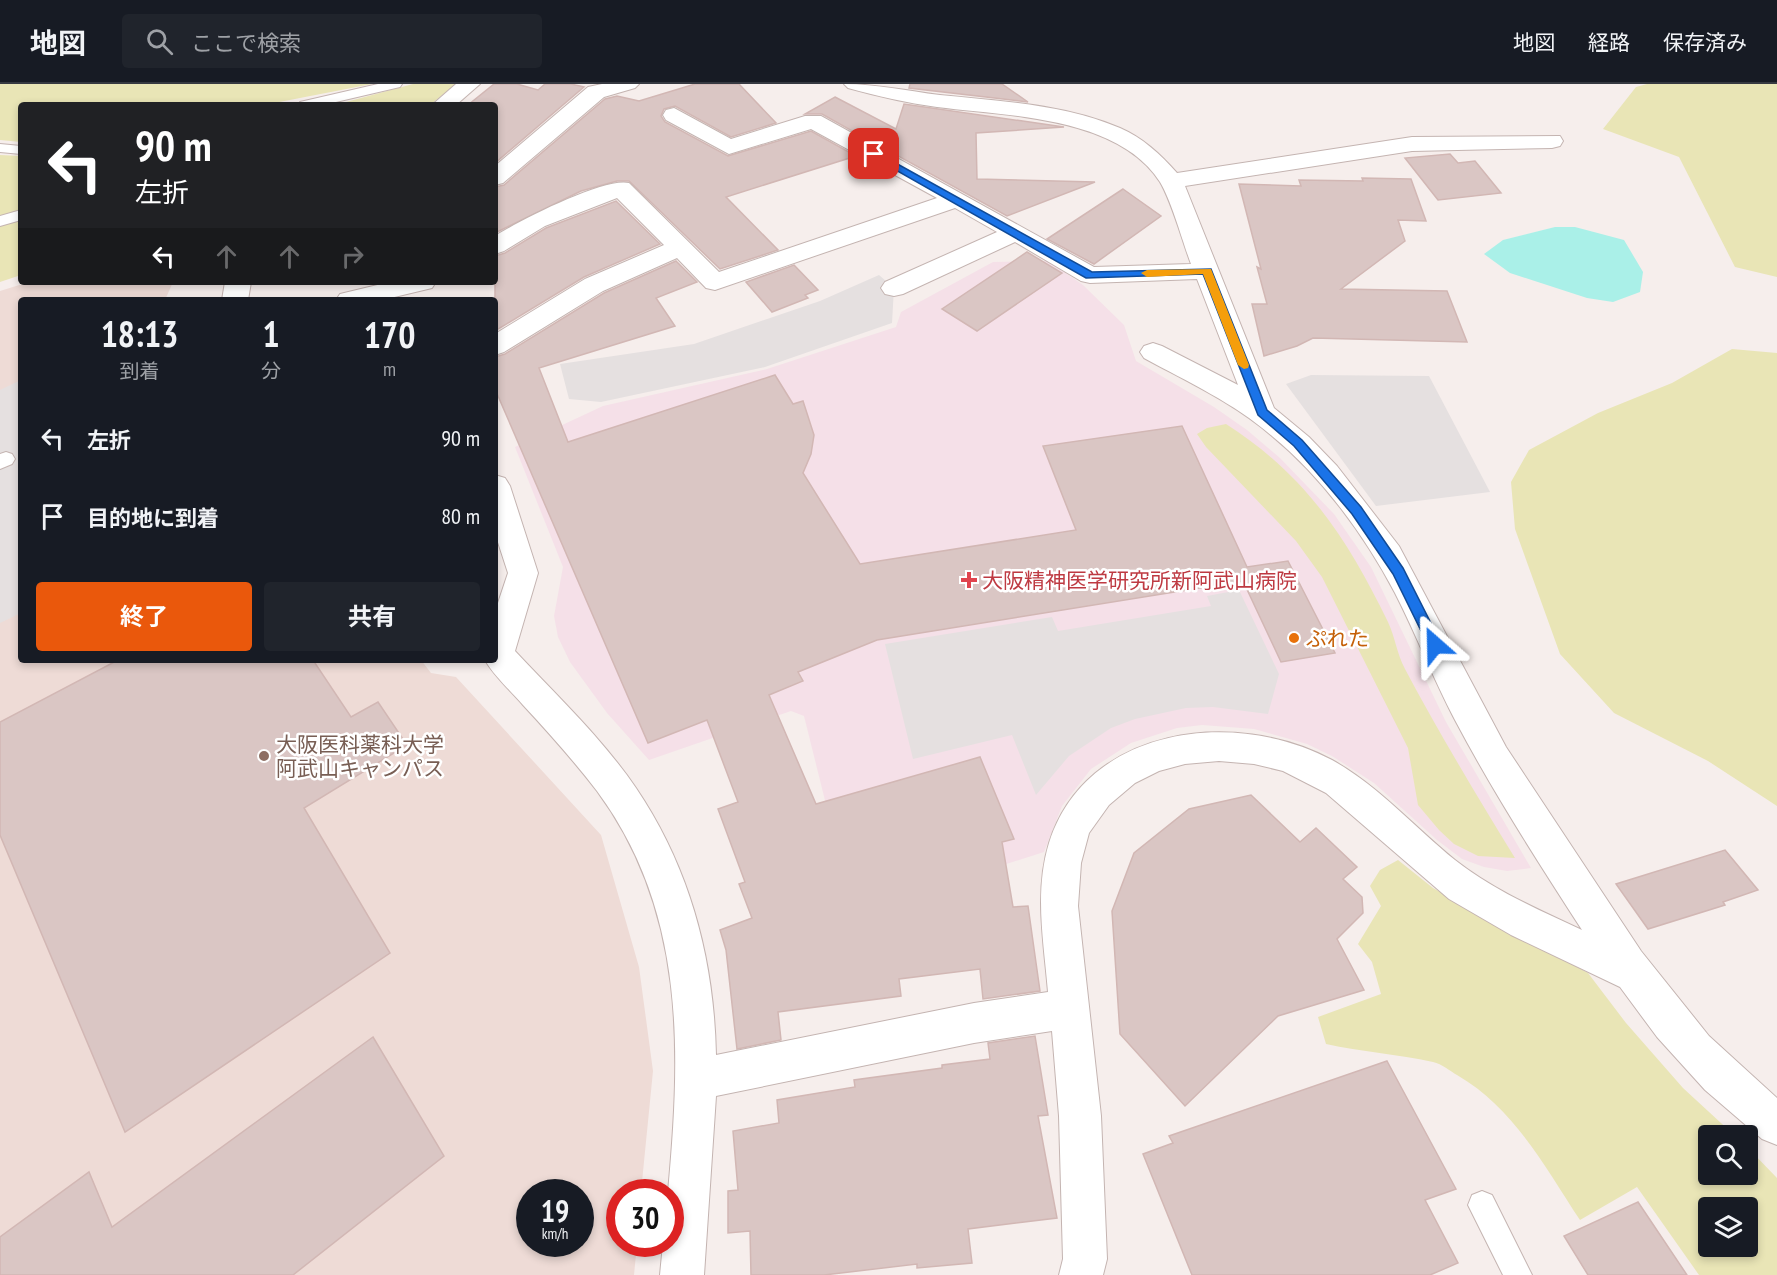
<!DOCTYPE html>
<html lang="ja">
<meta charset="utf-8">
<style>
body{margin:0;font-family:"PT Sans Narrow","Noto Sans JP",sans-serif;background:#20242c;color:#f1f3f6;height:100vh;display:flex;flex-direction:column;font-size:22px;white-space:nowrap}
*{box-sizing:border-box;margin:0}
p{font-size:20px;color:#9ea1a6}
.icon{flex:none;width:33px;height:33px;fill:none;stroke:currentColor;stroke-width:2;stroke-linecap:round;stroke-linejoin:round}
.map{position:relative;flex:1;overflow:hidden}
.sheet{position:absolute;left:18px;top:213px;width:480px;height:366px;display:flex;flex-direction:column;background:#171b24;border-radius:6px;box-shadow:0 3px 9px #0003}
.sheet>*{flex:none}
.guide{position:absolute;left:18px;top:18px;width:480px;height:183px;border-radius:6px;box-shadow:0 3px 9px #0003;background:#202124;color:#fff;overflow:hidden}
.controls{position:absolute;left:1698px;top:1041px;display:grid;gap:12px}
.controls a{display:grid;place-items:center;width:60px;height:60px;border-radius:6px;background:#171b24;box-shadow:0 3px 9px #0003;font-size:30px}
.speed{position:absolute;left:516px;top:1095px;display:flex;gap:12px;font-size:30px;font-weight:700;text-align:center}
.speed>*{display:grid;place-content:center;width:78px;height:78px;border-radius:50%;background:#171b24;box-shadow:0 3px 9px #0003;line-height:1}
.speed small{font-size:15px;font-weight:400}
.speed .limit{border:9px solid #d22;background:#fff;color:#111}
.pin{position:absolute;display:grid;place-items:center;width:51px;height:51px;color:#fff;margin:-26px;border-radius:12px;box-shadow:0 3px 9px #0006}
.me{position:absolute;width:66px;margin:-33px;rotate:335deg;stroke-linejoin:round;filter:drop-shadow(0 0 4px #0008)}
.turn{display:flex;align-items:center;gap:21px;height:126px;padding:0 18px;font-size:27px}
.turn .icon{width:78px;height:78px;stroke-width:2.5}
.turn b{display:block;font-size:42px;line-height:51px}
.lanes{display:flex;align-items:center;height:57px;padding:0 18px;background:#0003;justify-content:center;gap:30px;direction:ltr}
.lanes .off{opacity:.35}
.eta{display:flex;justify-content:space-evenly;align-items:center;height:102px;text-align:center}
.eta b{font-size:36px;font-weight:700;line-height:42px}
.button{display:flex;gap:12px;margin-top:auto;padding:12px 18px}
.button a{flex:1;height:69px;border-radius:6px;background:#ea580c;color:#fff;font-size:24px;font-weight:700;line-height:69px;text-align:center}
.button a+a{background:#20242c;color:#f1f3f6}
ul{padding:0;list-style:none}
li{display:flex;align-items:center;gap:18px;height:78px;padding:0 18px}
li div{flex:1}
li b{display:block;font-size:22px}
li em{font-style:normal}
header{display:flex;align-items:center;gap:36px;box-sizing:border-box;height:84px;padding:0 30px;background:#171b24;border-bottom:2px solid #363941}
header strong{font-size:28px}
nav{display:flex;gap:33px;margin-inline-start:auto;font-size:21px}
.search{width:420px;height:54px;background:#20242c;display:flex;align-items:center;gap:15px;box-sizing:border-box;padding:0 21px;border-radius:6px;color:#9ea1a6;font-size:22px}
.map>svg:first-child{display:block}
</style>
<header>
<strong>地図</strong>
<div class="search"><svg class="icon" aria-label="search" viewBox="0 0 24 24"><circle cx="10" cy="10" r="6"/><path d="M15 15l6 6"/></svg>ここで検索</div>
<nav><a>地図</a><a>経路</a><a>保存済み</a></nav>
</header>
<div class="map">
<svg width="1777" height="1191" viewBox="0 0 1777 1191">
<rect width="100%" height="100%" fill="#f6eeec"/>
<path fill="#eedbd6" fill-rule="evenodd" d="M29,198H173L165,216H21V576H421L431,589L456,593L601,751L639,883L653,987L641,1108H620V1160H637L634,1191H0V207ZM530,1108H580V1160H530Z"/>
<polygon fill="#f5e0e8" points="1048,177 1083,201 1124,241 1136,277 1214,323 1247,346 1280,374 1334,430 1371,483 1446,638 1531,784 1507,787 1484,783 1462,775 1437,756 1374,699 1332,672 1307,660 1254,645 1202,641 1177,644 1131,659 1091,685 1062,722 1044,768 853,829 804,632 791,627 649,676 607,629 570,578 558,553 554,532 563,483 515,363 603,322 767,285 896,243 901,228 993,178"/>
<g fill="#e9e5b6" fill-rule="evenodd">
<polygon points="0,0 372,0 264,21 21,21 21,58 0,56"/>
<polygon points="413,0 456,0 430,21 335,21"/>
<polygon points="1647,0 1777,0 1777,193 1735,183 1679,73 1603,45 1636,3"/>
<polygon points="0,71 21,72 21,191 0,198"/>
<polygon points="1732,265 1777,269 1777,722 1708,677 1614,629 1560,570 1515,445 1511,398 1529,366 1598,329 1672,299"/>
<path d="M1226,340C1306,391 1347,454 1388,538C1395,553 1397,570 1405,585C1439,649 1477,712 1515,774L1478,772L1454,760L1439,746L1418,721L1408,664L1322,493L1296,457L1206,363L1197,350L1207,344Z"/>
<path d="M1398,776L1433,804L1588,889L1626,939L1683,1004L1734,1051L1708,1052V1090H1748V1064L1777,1094V1191H1699L1637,1103L1580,1136C1545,1083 1514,1024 1457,991C1450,987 1442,980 1433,978C1398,970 1361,968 1326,960L1318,933L1381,910L1372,878L1358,860L1381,822L1370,802L1380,786ZM1708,1124H1748V1162H1708Z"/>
</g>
<g fill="#e5e0e0">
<polygon points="879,191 894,204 892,239 765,283 601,318 569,315 560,280 694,260 820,217"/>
<polygon points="1311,291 1429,292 1490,408 1376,422 1286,300"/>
<polygon points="21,296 21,529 0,539 0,306"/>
<polygon points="1239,506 1279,590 1268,630 1213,623 1186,624 1135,635 1111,644 1069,672 1036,711 1012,651 913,675 885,560 1052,533 1058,547 1211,522 1207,512"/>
</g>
<polygon fill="#aaf0e8" points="1555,143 1575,143 1624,156 1643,188 1640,208 1613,218 1587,214 1510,189 1484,170 1503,156"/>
<g fill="#dac6c4" stroke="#d2b7b4" stroke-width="1.5">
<polygon points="494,0 517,0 538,6 545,0 571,0 584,3 495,79 495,21 468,21"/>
<polygon points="695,0 739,0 776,39 731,53 675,22 664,25 661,32 665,38 728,72 811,47 856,72 726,113 778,166 720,185 629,97 617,97 581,107 495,149 495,103 504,101 605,15 617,12 639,17"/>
<polygon points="910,0 1002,0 1028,18 909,4"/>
<polygon points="835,13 896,45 904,20 1064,43 976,49 977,95 1095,98 1007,132 889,67 893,54 879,62 822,30 805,30"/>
<polygon points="1450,70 1458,79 1475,77 1501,109 1438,116 1405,74"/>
<polygon points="1362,94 1411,95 1426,137 1398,136 1405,157 1341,205 1447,207 1467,258 1313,254 1297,262 1264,272 1252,220 1267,220 1257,183 1261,185 1239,100 1301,102 1299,96 1363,97"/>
<polygon points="1123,105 1161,132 1094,180 1047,155"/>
<polygon points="616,117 660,160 584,193 495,247 495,172 505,169 546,144"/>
<polygon points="1027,168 1062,189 977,247 942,225"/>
<polygon points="676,177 697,198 656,214 675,242 539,284 568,358 775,291 793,320 803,317 814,351 811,370 803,389 860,480 1076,446 1043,362 1182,342 1247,483 1288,477 1335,569 1281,578 1243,497 877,556 798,588 803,597 769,611 816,720 980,673 1014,755 1002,758 1013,823 1028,822 1040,907 983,915 980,885 899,895 901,912 778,928 781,956 737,965 726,866 720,846 752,834 739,800 745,798 718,725 738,718 707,636 648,659 495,305 495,273 505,270 604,209"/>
<polygon points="794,181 818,206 805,211 808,214 772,228 746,198"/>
<polygon points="118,576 313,576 351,633 378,618 407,661 304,724 390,869 125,1048 0,751 0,638"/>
<polygon points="1251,711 1300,758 1316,744 1357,783 1343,795 1362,813 1363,829 1337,855 1364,906 1278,932 1185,1022 1120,950 1112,827 1134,769 1189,725"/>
<polygon points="1725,766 1758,806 1723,818 1725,821 1648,845 1616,800"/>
<polygon points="1035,952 1048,1031 1038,1032 1057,1134 968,1145 972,1179 917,1184 917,1180 824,1191 751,1191 750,1147 728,1149 728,1107 738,1106 733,1047 779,1039 777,1016 855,1003 854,996 942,984 942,981 990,975 988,959"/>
<polygon points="373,953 444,1072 293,1191 0,1191 0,1153 89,1088 112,1143"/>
<polygon points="1387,977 1456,1105 1425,1116 1458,1179 1430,1191 1192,1191 1143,1070 1173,1059 1169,1052"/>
<polygon points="1638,1118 1687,1191 1588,1191 1564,1152"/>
</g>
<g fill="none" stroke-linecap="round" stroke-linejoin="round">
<defs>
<g id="service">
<polygon points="378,0 402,0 400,3 323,21 298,21 300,18"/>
<polygon points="0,60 21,62 21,70 0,68"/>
<polygon points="21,126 21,136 0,142 0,132"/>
<polygon points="6,368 12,370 15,375 12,380 0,385 0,370"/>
<polygon points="1482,1107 1492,1111 1532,1191 1503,1191 1468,1121 1472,1111"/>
</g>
<g id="minor">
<polygon points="456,0 480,0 456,21 432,21"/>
<polygon points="602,0 639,0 635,4 604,13 503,99 495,101 495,82 588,3"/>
<path d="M844,0C877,0 907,7 940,11C999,17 1064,20 1120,44C1143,54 1160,70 1177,89L1412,53L1560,52L1563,57L1560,62L1552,64L1412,67L1185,102L1274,324L1309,353L1337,382L1399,462L1506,663L1641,867L1709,952L1777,1014V1061L1762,1055L1705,1006L1657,953L1620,903L1511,851L1449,815L1326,709L1283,687L1254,680L1219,677L1185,680L1159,687L1135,699L1109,721L1089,749L1081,779L1078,822L1101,1032L1107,1175L1103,1191H1059L1063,1175L1059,1032L1052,947L974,959L716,1012L704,1191H660L663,1160H670V1108H668C681,967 686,827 597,707C574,677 549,649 523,621C511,607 494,592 485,576H495V528L508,489L495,449V391L505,394L510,402L538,489L515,567C556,611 602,654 636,704C690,784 714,875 716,971L974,919L1048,908C1044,859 1034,808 1049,759C1086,642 1235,624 1332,676C1379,702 1414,743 1455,776C1493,806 1539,826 1582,846C1538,778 1493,708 1455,636C1433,594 1416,550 1395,509C1365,452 1322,393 1272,352C1234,319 1188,298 1144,274L1140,268L1144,262L1153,259L1162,262L1238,301L1197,195L1090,199L1081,197L1015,158L903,210L894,212L885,210L881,204L885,198L997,148L955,124L715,206L706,204L677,174L603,207L504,268L495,271V250L585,195L664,161L617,114L545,142L504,167L495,170V152C519,137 604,93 629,99L719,188L937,114L811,45L729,70L666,36L663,31L666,26L674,24L731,55L805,32H821L1094,183L1191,180C1182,156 1172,118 1160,98C1118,32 1006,32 937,23C907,19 877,12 848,4Z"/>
<polygon points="225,198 251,198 248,216 222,216"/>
<polygon points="390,198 436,198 432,204 382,216 336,216 340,210"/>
</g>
</defs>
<use href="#service" stroke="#c4b4b1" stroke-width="2"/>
<use href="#minor" stroke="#c4b4b1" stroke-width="2"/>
<use href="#service" fill="#fff" fill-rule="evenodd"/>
<use href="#minor" fill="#fff" fill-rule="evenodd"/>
</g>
<polygon fill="#1a73e8" stroke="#114b97" stroke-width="1.5" points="874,67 1092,188 1211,185 1267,326 1302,356 1361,423 1403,484 1442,561 1440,565 1430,565 1393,490 1352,430 1294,362 1258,331 1203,190 1086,194 871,72 870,70"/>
<polygon fill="#f59e0b" points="1211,185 1249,281 1248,284 1244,285 1238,281 1203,190 1147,193 1141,189 1147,186"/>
<path fill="#e0444e" stroke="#fff" stroke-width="2" d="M966 487h6v6h6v6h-6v6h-6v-6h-6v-6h6z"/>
<circle fill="#e8710a" stroke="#fff" stroke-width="2" cx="1294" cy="554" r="6"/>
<circle fill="#8d6e63" stroke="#fff" stroke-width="2" cx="264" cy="672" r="6"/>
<g text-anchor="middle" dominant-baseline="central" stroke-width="5" stroke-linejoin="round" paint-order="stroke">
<g font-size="21" fill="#be3a42" stroke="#fff" text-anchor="start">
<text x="982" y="496">大阪精神医学研究所新阿武山病院</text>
</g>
<g font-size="21" fill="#c56008" stroke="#fff" text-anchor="start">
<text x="1306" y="554">ぷれた</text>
</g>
<g font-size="21" fill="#785e54" stroke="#fff" text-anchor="start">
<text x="276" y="660">大阪医科薬科大学<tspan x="276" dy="24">阿武山キャンパス</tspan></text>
</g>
</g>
</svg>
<div class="controls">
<a><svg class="icon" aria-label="search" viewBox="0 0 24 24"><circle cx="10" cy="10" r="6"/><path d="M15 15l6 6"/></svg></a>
<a><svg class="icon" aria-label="layers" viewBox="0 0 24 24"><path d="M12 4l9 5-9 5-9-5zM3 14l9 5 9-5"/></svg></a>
</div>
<div class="speed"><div>19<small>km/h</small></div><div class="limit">30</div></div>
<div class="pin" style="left:874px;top:70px;background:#d93025"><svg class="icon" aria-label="arrive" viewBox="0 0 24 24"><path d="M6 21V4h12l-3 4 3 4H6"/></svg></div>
<svg class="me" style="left:1435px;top:561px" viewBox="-20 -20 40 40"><path d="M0-17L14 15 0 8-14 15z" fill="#1a73e8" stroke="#fff" stroke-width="4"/></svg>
<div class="guide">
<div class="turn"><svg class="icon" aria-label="left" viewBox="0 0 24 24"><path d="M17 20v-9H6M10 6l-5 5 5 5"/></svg><div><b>90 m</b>左折</div></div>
<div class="lanes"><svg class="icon" aria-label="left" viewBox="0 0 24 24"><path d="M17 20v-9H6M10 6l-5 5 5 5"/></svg><svg class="icon off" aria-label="ahead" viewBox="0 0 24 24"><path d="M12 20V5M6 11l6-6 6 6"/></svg><svg class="icon off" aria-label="ahead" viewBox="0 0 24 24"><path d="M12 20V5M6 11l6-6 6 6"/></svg><svg class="icon off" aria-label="right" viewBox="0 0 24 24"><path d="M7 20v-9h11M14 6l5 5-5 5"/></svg></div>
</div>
<section class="sheet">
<div class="eta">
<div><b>18:13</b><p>到着</p></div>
<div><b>1</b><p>分</p></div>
<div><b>170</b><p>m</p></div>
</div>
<ul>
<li><svg class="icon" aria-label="left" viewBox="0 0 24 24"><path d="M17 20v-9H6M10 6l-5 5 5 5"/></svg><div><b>左折</b></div><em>90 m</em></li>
<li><svg class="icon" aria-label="arrive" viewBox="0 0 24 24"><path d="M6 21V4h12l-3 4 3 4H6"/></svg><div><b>目的地に到着</b></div><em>80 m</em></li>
</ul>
<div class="button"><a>終了</a><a>共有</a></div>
</section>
</div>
